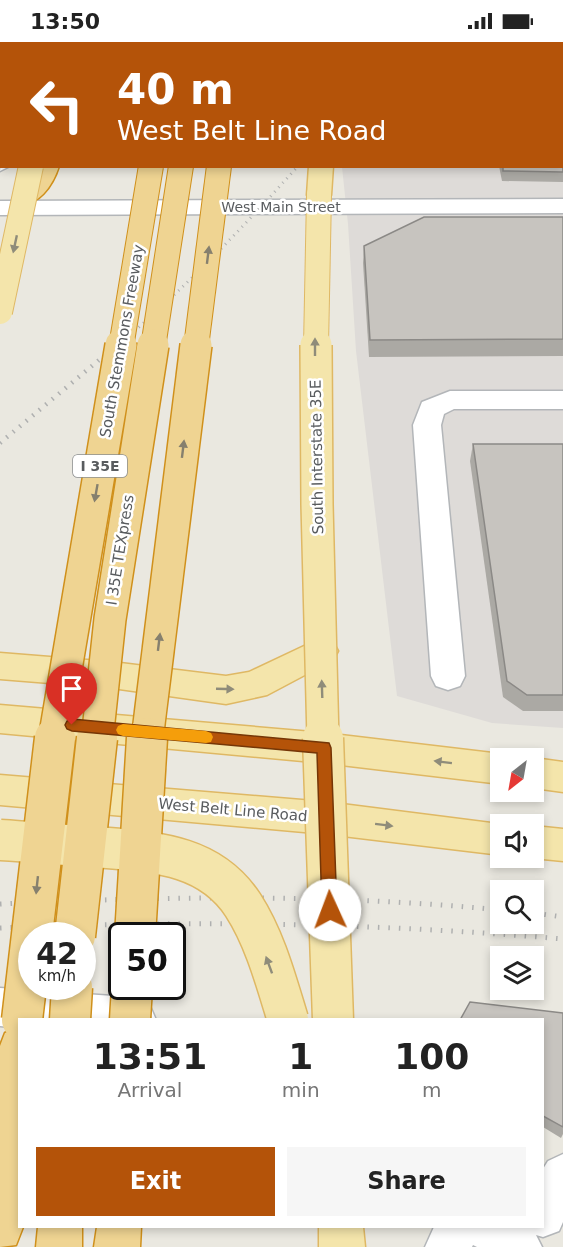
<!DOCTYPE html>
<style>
body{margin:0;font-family:"DejaVu Sans",sans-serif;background:#f6f6f6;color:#222;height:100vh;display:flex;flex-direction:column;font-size:22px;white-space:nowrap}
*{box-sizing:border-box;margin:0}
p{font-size:20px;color:#767676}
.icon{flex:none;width:33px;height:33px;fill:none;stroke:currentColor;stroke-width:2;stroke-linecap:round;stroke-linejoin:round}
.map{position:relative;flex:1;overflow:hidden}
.sheet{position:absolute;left:18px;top:976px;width:526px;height:210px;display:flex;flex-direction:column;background:#fff;border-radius:0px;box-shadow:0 3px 9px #0003}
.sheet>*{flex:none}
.top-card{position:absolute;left:0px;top:0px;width:564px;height:126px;box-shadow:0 3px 9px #0003;background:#b45309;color:#fff;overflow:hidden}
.needle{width:39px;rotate:211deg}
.tools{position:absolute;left:490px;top:706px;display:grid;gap:12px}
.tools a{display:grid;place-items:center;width:54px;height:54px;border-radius:0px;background:#fff;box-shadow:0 3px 9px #0003;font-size:30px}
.speed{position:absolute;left:18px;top:880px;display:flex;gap:12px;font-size:30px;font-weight:700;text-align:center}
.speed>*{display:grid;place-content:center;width:78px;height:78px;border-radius:50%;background:#fff;box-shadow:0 3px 9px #0003;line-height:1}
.speed small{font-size:15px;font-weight:400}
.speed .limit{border:3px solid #111;border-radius:9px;background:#fff;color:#111}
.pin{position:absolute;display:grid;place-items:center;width:51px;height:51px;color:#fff;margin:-62px -26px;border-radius:50% 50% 50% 0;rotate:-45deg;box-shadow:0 0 6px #0007}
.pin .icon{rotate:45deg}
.me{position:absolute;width:66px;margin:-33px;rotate:358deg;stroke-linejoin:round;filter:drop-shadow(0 0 4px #0008)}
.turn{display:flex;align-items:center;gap:21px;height:126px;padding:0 18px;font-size:27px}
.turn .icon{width:78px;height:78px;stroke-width:2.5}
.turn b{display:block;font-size:42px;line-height:51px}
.eta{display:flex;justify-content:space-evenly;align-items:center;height:102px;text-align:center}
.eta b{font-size:36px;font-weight:800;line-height:42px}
.cta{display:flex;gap:12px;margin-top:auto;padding:12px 18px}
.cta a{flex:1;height:69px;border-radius:0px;background:#b45309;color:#fff;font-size:24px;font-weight:800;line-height:69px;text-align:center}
.cta a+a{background:#f6f6f6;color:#222}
.status{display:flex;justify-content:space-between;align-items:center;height:42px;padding:0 30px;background:#fff;direction:ltr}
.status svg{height:16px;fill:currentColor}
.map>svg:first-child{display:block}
</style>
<div class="status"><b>13:50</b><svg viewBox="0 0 49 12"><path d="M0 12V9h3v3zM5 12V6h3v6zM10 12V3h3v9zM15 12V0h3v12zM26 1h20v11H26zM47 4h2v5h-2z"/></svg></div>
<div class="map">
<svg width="563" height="1205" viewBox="0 0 563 1205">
<rect width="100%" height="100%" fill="#eae8e0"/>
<polygon fill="#dedbd8" points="411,0 563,0 563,686 492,681 397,654 356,309 348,182 342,125 562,124 562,2"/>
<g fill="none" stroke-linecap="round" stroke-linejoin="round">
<defs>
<g id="minor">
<polygon points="531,0 552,0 530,2"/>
<rect x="0" y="41" width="2" height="14"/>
<rect x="562" y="48" width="1" height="14"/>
<polygon points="2,110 2,124 10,124 0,129"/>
<polygon points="563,157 563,171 0,173 0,159"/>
<polygon points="450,349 563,349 563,367 454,367 444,372 441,383 465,634 460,644 448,648 436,644 431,634 413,383 422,360"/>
<polygon points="0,946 127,955 150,964 156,978 20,978 20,986 0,984"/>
<polygon points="563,1112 563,1180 559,1189 543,1195 536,1193 542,1205 477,1205 473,1203 472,1205 425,1205 434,1185 543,1185 543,1127 548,1119"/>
</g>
<g id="major">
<rect x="50" y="0" width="20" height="2"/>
<rect x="318" y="0" width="20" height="2"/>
<polygon points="309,124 333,124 331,153 327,158 319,160 311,158 307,153"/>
<polygon points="321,596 333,600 338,609 333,618 267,653 226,662 112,646 0,637 0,611 112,620 226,634 249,630"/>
<polygon points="0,663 324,691 501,712 514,717 501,717 501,742 324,721 0,691"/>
<polygon points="534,716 563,720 563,750 534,746 534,717 531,717"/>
<polygon points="0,733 326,760 507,783 501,783 501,813 326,792 0,763"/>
<polygon points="534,784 563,787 563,819 533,816"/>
<polygon points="319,1185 363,1185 365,1205 319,1205"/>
</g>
<g id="highway">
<rect x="74" y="0" width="20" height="2"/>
<polygon points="172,0 192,0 171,2"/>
<polygon points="208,0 228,0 207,2"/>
<rect x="235" y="0" width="20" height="2"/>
<path d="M35,124H59C53,143 38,166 17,161L13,156L32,134Z"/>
<polygon points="20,985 20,1185 23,1185 16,1203 0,1205 0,1004 5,991"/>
<polygon points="38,1185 82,1185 82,1205 36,1205"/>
<polygon points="97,1185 141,1185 140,1205 94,1205"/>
</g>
</defs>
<use href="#minor" stroke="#b3b6b9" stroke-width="3"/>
<use href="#major" stroke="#dfb864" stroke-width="3"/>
<use href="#highway" stroke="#d0901b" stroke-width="3"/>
<use href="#minor" fill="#fff" fill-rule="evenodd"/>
<use href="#major" fill="#f4e5ab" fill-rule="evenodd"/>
<use href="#highway" fill="#efd492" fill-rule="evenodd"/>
<path stroke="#afb0b0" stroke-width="3" stroke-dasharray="1 5" stroke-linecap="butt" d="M116,305C182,249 240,189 298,124"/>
<polyline stroke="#afb0b0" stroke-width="4.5" stroke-dasharray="1.5 7" stroke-linecap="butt" points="0,401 117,303"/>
<g stroke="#afb0b0" stroke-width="5" stroke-dasharray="1.5 9" stroke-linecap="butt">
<path d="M0,862C168,854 334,852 501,868"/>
<polyline points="534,871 563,875"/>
<path d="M0,886C188,878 375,881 563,897"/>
</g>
<defs>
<g id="major-bridge-far2">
<polyline points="0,270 31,124"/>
<polyline points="316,305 319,153"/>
</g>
<polyline id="major-bridge-far1" points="316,303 317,462 323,698"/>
<g id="major-bridge">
<polyline points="323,696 333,978"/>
<path d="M0,798C32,800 64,803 96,805C152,810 209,811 243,863C265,897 276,939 288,978"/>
</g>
<g id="highway-bridge-far2">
<polyline points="121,305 151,124"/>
<polyline points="153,305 181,124"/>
<polyline points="196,305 219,124"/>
</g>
<g id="highway-bridge-far1">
<polyline points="54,698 121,303"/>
<polyline points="97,698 110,577 153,303"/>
<polyline points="147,698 196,303"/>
</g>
<g id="highway-bridge">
<polyline points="75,894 97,696"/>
<polyline points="135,894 147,696"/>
<polyline points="22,978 55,696"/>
<polyline points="70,978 72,945"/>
<polyline points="130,978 132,945"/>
</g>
</defs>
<use href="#major-bridge-far2" stroke="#dfb864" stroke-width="26" stroke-linecap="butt"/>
<use href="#major-bridge-far1" stroke="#dfb864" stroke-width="34" stroke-linecap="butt"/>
<use href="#major-bridge" stroke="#dfb864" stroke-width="43" stroke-linecap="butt"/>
<use href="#highway-bridge-far2" stroke="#d0901b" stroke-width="26" stroke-linecap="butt"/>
<use href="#highway-bridge-far1" stroke="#d0901b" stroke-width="34" stroke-linecap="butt"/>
<use href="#highway-bridge" stroke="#d0901b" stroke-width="43" stroke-linecap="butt"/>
<use href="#major-bridge-far2" stroke="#f4e5ab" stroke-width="24"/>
<use href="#major-bridge-far1" stroke="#f4e5ab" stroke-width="31"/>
<use href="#major-bridge" stroke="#f4e5ab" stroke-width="40"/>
<use href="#highway-bridge-far2" stroke="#efd492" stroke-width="24"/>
<use href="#highway-bridge-far1" stroke="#efd492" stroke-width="31"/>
<use href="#highway-bridge" stroke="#efd492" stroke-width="40"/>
</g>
<g fill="#aba9a4">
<polygon points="563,80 563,140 502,139 499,124 562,124"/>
<polygon points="563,175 563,314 369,315 363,221 364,204"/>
<polygon points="473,402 563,402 563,669 523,669 503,655 470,419"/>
<polygon points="563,971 563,1092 561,1096 543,1085 543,978"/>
</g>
<g fill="#c7c4bf" stroke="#8b8986" stroke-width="1.5">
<polygon points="426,0 460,0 459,2 426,2"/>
<polygon points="562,80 563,130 503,129 503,124 562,124"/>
<polygon points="424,175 563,175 563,297 370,298 364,204"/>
<polygon points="473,402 563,402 563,653 527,653 507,639"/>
<polygon points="470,960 563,971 563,1085 543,1074 543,978 460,978"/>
</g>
<defs><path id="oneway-solid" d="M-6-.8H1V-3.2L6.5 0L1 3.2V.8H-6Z" transform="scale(1.5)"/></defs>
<g fill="#8f8c7a">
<use href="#oneway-solid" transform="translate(15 202) rotate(102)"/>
<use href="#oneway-solid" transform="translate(315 305) rotate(-90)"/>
<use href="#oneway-solid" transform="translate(225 647) rotate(2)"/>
<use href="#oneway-solid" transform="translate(322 647) rotate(-92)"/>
<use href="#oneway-solid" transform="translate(443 720) rotate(-173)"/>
<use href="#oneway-solid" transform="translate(384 783) rotate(7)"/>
<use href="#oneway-solid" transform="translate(269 923) rotate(-110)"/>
</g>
<g fill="#86806e">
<use href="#oneway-solid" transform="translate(208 213) rotate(-83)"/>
<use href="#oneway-solid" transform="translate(183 407) rotate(-83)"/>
<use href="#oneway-solid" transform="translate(96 451) rotate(100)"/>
<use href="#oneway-solid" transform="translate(159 600) rotate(-83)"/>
<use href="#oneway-solid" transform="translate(37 843) rotate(96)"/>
</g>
<polygon fill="#b45309" stroke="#753606" stroke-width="1.5" points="72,677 329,701 331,706 337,868 335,873 330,875 324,873 322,868 317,711 72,689 67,687 65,683 67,679"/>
<polygon fill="#f59e0b" points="123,682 206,689 211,691 213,695 211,700 206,701 123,694 118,692 116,688 118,684"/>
<g text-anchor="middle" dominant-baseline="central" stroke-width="5" stroke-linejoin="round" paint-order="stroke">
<g font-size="14" fill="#595c5f" stroke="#fff">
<text x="281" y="165">West Main Street</text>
</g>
<rect fill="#fff" stroke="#8b8d8f" stroke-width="1.5" x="73" y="413" width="54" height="22" rx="4.5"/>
<g font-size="14" font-weight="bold" fill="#595c5f">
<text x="100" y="424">I 35E</text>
</g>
<g font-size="15" fill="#595c5f" stroke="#fff">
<text transform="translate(122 299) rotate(-80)">South Stemmons Freeway</text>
<text transform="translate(317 415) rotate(-91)">South Interstate 35E</text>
<text transform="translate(120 508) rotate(-81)">I 35E TEXpress</text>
<text transform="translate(233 768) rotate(5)">West Belt Line Road</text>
</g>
</g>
</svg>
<div class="tools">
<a><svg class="needle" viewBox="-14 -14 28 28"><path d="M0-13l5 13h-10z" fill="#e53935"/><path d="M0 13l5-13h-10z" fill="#767676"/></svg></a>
<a><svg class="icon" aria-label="sound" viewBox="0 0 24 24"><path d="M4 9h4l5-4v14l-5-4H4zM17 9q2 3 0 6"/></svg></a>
<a><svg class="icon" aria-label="search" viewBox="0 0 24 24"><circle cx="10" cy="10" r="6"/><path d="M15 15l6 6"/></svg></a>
<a><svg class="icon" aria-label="layers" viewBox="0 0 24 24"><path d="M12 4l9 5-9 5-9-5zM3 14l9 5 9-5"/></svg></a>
</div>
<div class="speed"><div>42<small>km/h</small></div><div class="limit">50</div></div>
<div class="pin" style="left:72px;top:683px;background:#d93025"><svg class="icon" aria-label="arrive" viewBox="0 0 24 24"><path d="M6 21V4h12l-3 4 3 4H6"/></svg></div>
<svg class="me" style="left:330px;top:868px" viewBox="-20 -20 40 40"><circle r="19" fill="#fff"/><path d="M0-13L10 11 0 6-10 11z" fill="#b45309"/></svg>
<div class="top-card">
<div class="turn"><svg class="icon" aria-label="left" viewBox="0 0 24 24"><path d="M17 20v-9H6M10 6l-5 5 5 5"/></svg><div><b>40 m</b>West Belt Line Road</div></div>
</div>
<section class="sheet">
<div class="eta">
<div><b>13:51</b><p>Arrival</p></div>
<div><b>1</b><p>min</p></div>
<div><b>100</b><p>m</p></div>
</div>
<div class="cta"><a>Exit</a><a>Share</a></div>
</section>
</div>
